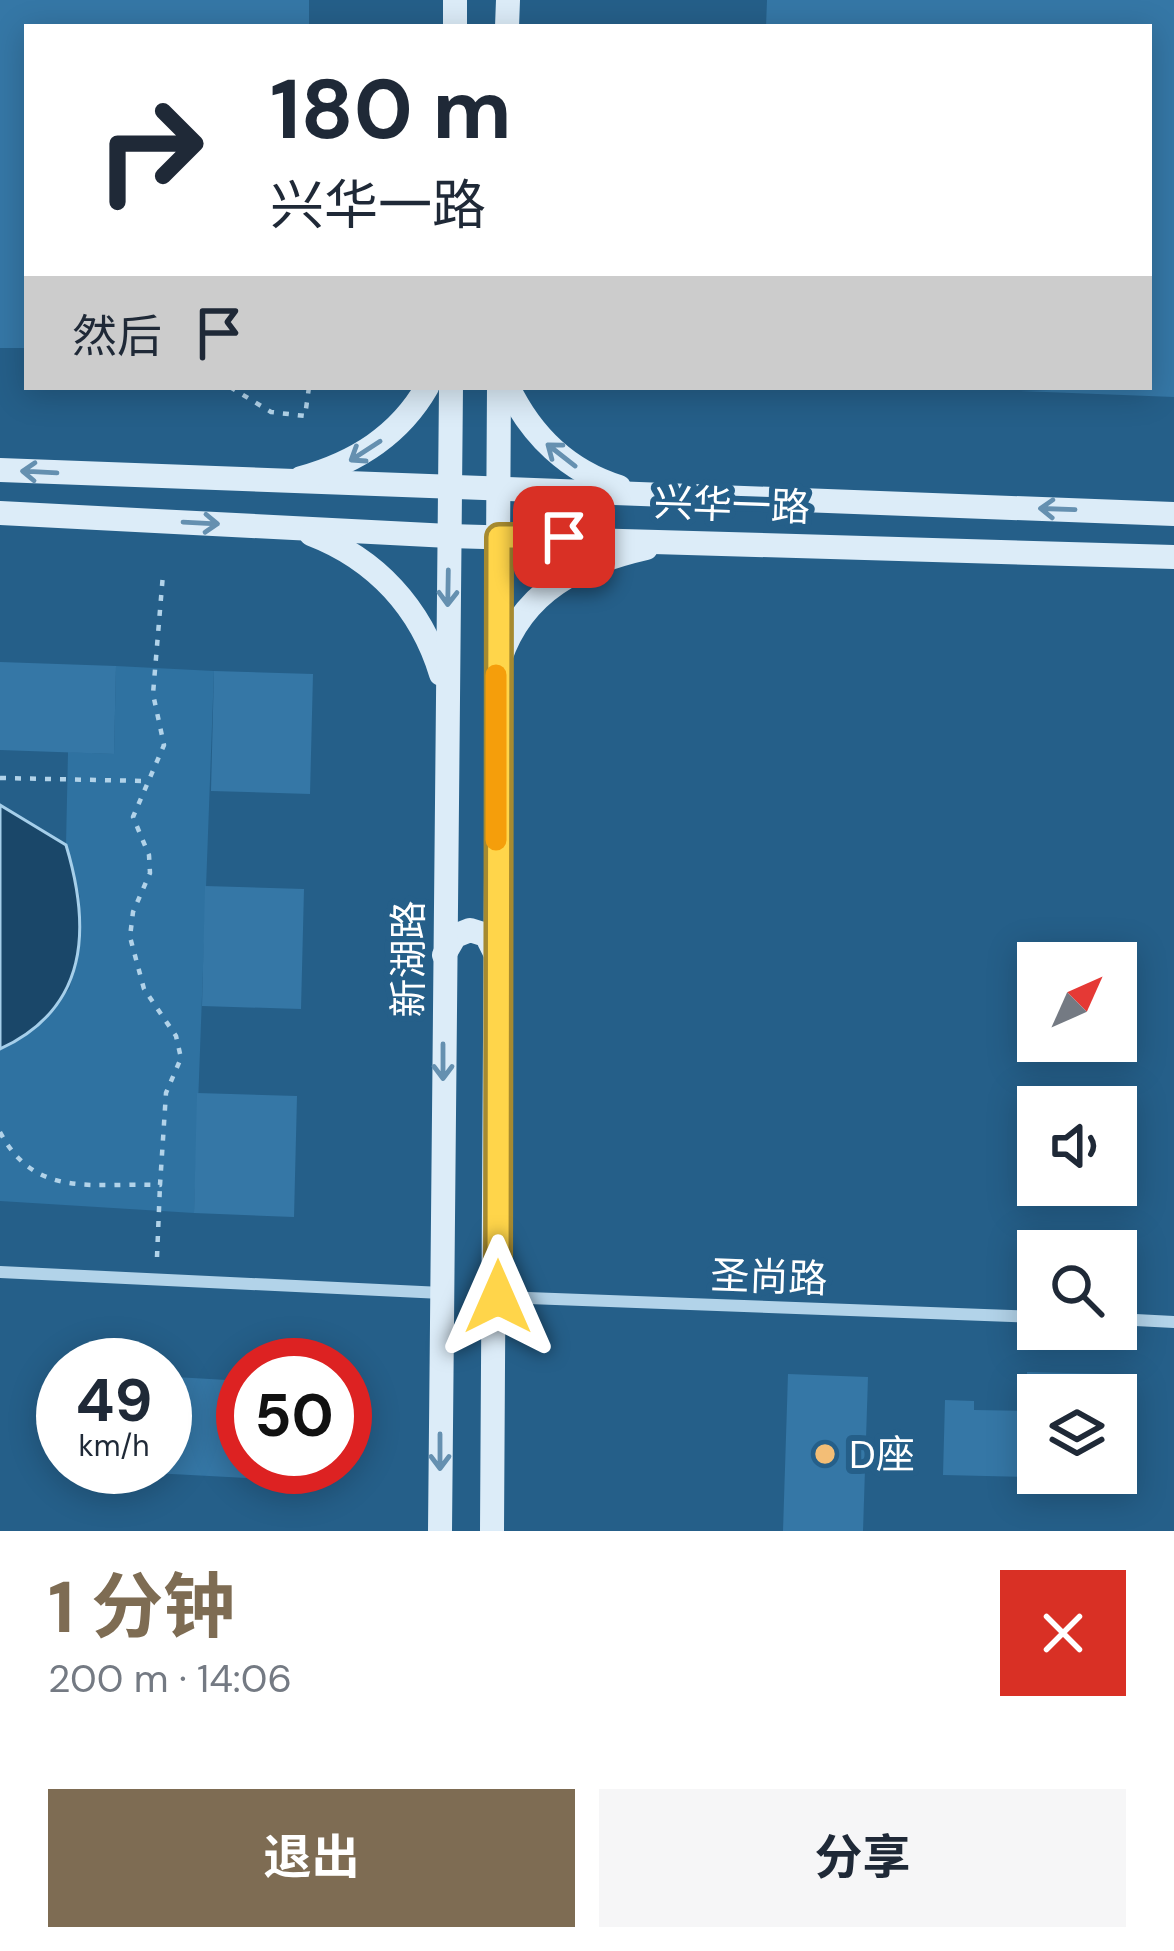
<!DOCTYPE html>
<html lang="zh">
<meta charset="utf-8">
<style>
body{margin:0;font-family:"DM Sans","Noto Sans SC",sans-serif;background:#f6f6f7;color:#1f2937;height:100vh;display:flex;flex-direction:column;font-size:45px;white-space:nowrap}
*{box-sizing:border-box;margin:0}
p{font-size:39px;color:#747a83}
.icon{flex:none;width:66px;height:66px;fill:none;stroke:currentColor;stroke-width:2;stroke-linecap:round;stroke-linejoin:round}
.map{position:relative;height:1531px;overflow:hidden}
.details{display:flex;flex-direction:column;background:#fff;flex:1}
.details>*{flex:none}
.banner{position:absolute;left:24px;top:24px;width:1128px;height:366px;border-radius:0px;box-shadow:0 6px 30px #0003;background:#fff;color:#1f2937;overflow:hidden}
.needle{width:78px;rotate:45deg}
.fabs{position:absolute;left:1017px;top:942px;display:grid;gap:24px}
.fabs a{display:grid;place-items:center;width:120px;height:120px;border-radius:0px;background:#fff;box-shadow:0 6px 30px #0003;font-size:60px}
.speed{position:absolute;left:36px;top:1338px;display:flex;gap:24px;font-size:60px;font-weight:700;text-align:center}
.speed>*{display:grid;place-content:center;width:156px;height:156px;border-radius:50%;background:#fff;box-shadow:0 6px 30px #0003;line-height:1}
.speed small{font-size:30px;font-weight:400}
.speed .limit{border:18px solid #d22;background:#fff;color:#111}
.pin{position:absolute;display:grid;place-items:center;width:102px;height:102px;color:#fff;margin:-51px;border-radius:24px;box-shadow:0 6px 18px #0006}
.me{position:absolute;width:132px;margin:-66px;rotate:0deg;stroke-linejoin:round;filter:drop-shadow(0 0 9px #0008)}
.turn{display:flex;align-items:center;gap:42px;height:252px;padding:0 48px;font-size:54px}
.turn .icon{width:156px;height:156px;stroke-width:2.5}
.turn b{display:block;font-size:84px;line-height:102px}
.then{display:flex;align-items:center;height:114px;padding:0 48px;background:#0003;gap:24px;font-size:45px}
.round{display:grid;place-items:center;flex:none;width:126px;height:126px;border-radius:0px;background:#f6f6f7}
.summary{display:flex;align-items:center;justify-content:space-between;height:204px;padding:0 48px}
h1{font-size:72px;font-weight:700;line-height:90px;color:#7e6c53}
.cta{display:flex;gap:24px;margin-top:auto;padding:24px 48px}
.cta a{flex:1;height:138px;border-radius:0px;background:#7e6c53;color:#fff;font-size:48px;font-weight:700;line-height:138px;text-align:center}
.cta a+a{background:#f6f6f7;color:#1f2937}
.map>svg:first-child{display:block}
</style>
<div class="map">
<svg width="1174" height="1531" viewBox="0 0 1174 1531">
<rect width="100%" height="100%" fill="#255f89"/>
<polygon fill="#2f72a1" points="116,666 214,671 194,1213 0,1201 0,1049 42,1020 70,988 80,897 66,845 68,752 114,754"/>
<path fill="#1a4769" stroke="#a6cfea" stroke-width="3" d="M0,805L66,845C91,928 89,1008 0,1049Z"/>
<g fill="#3577a6">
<polygon points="0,0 309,0 309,27 27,27 27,348 0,348"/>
<polygon points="767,0 1174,0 1174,397 1020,391 1149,387 1149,27 766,27"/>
<polygon points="0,662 116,666 114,754 0,750"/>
<polygon points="214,671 313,674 310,794 211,791"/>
<polygon points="205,886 304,889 301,1009 202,1006"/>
<polygon points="197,1093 297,1096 294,1217 194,1213"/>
<polygon points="1027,1372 1110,1374 1109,1395 1038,1395 1038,1473 1107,1473 1107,1479 943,1475 945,1400 974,1401 974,1410 1026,1411"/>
<polygon points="788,1374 868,1377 863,1531 783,1531"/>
<polygon points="175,1377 227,1380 226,1398 243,1399 243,1467 287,1467 287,1480 153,1473 154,1467 165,1467 165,1440 172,1440"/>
</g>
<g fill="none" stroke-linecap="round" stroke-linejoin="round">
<g stroke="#b2d3e9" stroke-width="4.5" stroke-dasharray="6 9" stroke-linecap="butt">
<polyline points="230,387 271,412 305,416 309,387"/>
<polyline points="0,778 145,781"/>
<path d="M0,1132C36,1200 93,1182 160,1185L166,1093L181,1058L176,1036L144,989L130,937L133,912L150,873L149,855L133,817L164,745L153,694L163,574"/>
<polyline points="157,1257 160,1185"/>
</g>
<g stroke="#b2d3e9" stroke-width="12">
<polyline points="0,1272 442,1293"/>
<polyline points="498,1297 1038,1317"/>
<polyline points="1116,1319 1174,1322"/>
</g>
<g stroke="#dcecf8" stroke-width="24">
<polyline points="455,27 455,0"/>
<polyline points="507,27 508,0"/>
<path d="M508,387C531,435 568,471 619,487"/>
<polyline points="0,470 1174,514"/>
<path d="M301,478C355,463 399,436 427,387"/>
<polyline points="0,513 449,536 1174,557"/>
<path d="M311,534C376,559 421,608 441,674"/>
<path d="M500,659C523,590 580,563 646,548"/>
<polyline points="444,955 455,936 470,930 486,935 496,955"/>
<polyline points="440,1531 451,387"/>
<polyline points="492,1531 499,387"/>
</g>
</g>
<defs><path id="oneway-shaft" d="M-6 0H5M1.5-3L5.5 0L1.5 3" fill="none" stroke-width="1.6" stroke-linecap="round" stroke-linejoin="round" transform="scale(3)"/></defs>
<g stroke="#6590b0">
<use href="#oneway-shaft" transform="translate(365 451) rotate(147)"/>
<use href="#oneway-shaft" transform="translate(561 455) rotate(-142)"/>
<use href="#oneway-shaft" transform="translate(39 472) rotate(-177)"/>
<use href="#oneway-shaft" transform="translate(1057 509) rotate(-178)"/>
<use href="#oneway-shaft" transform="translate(201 523) rotate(3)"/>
<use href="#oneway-shaft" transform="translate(448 588) rotate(91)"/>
<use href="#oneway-shaft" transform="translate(443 1062) rotate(90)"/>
<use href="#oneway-shaft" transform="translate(440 1452) rotate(90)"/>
</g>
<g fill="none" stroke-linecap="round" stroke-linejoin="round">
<defs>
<polyline id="route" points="498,1297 499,537 564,537"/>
</defs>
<use href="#route" stroke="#a68a30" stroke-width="30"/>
<use href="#route" stroke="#ffd54a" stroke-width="21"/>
<polyline stroke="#f59e0b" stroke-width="21" points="496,675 496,840"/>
</g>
<circle fill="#f3be76" stroke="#255f89" stroke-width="4.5" cx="825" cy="1454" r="12"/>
<g text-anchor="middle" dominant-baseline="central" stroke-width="12" stroke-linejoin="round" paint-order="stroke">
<g font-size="39" fill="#fff" stroke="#255f89">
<text transform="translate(732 505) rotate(2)">兴华一路</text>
<text transform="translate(408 959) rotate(-90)">新湖路</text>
<text transform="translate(769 1277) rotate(2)">圣尚路</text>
</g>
<g font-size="39" fill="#fff" stroke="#255f89" text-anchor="start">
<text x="849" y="1454">D座</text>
</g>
</g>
</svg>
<div class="fabs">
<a><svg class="needle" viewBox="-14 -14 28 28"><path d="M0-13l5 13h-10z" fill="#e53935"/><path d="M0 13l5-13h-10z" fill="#747a83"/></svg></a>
<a><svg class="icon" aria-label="sound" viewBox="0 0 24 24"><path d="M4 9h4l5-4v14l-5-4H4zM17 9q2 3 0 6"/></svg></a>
<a><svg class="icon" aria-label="search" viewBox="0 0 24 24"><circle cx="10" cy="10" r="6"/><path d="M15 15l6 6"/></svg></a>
<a><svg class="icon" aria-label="layers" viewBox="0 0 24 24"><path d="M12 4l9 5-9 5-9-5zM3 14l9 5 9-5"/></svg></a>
</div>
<div class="speed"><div>49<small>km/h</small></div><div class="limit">50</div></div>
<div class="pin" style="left:564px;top:537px;background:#d93025"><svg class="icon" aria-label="arrive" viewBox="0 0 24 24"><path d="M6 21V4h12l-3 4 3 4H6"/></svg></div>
<svg class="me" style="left:498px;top:1297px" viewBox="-20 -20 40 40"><path d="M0-17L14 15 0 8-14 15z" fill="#ffd54a" stroke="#fff" stroke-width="4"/></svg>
<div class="banner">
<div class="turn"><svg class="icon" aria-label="right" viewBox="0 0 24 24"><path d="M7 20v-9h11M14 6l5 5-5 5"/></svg><div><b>180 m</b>兴华一路</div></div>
<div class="then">然后<svg class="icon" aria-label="arrive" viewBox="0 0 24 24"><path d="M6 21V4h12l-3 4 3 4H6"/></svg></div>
</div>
</div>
<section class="details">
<div class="summary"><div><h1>1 分钟</h1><p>200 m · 14:06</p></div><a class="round" style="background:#d93025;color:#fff"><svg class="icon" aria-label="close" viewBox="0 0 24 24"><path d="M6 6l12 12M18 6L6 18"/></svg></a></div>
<div class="cta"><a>退出</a><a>分享</a></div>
</section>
